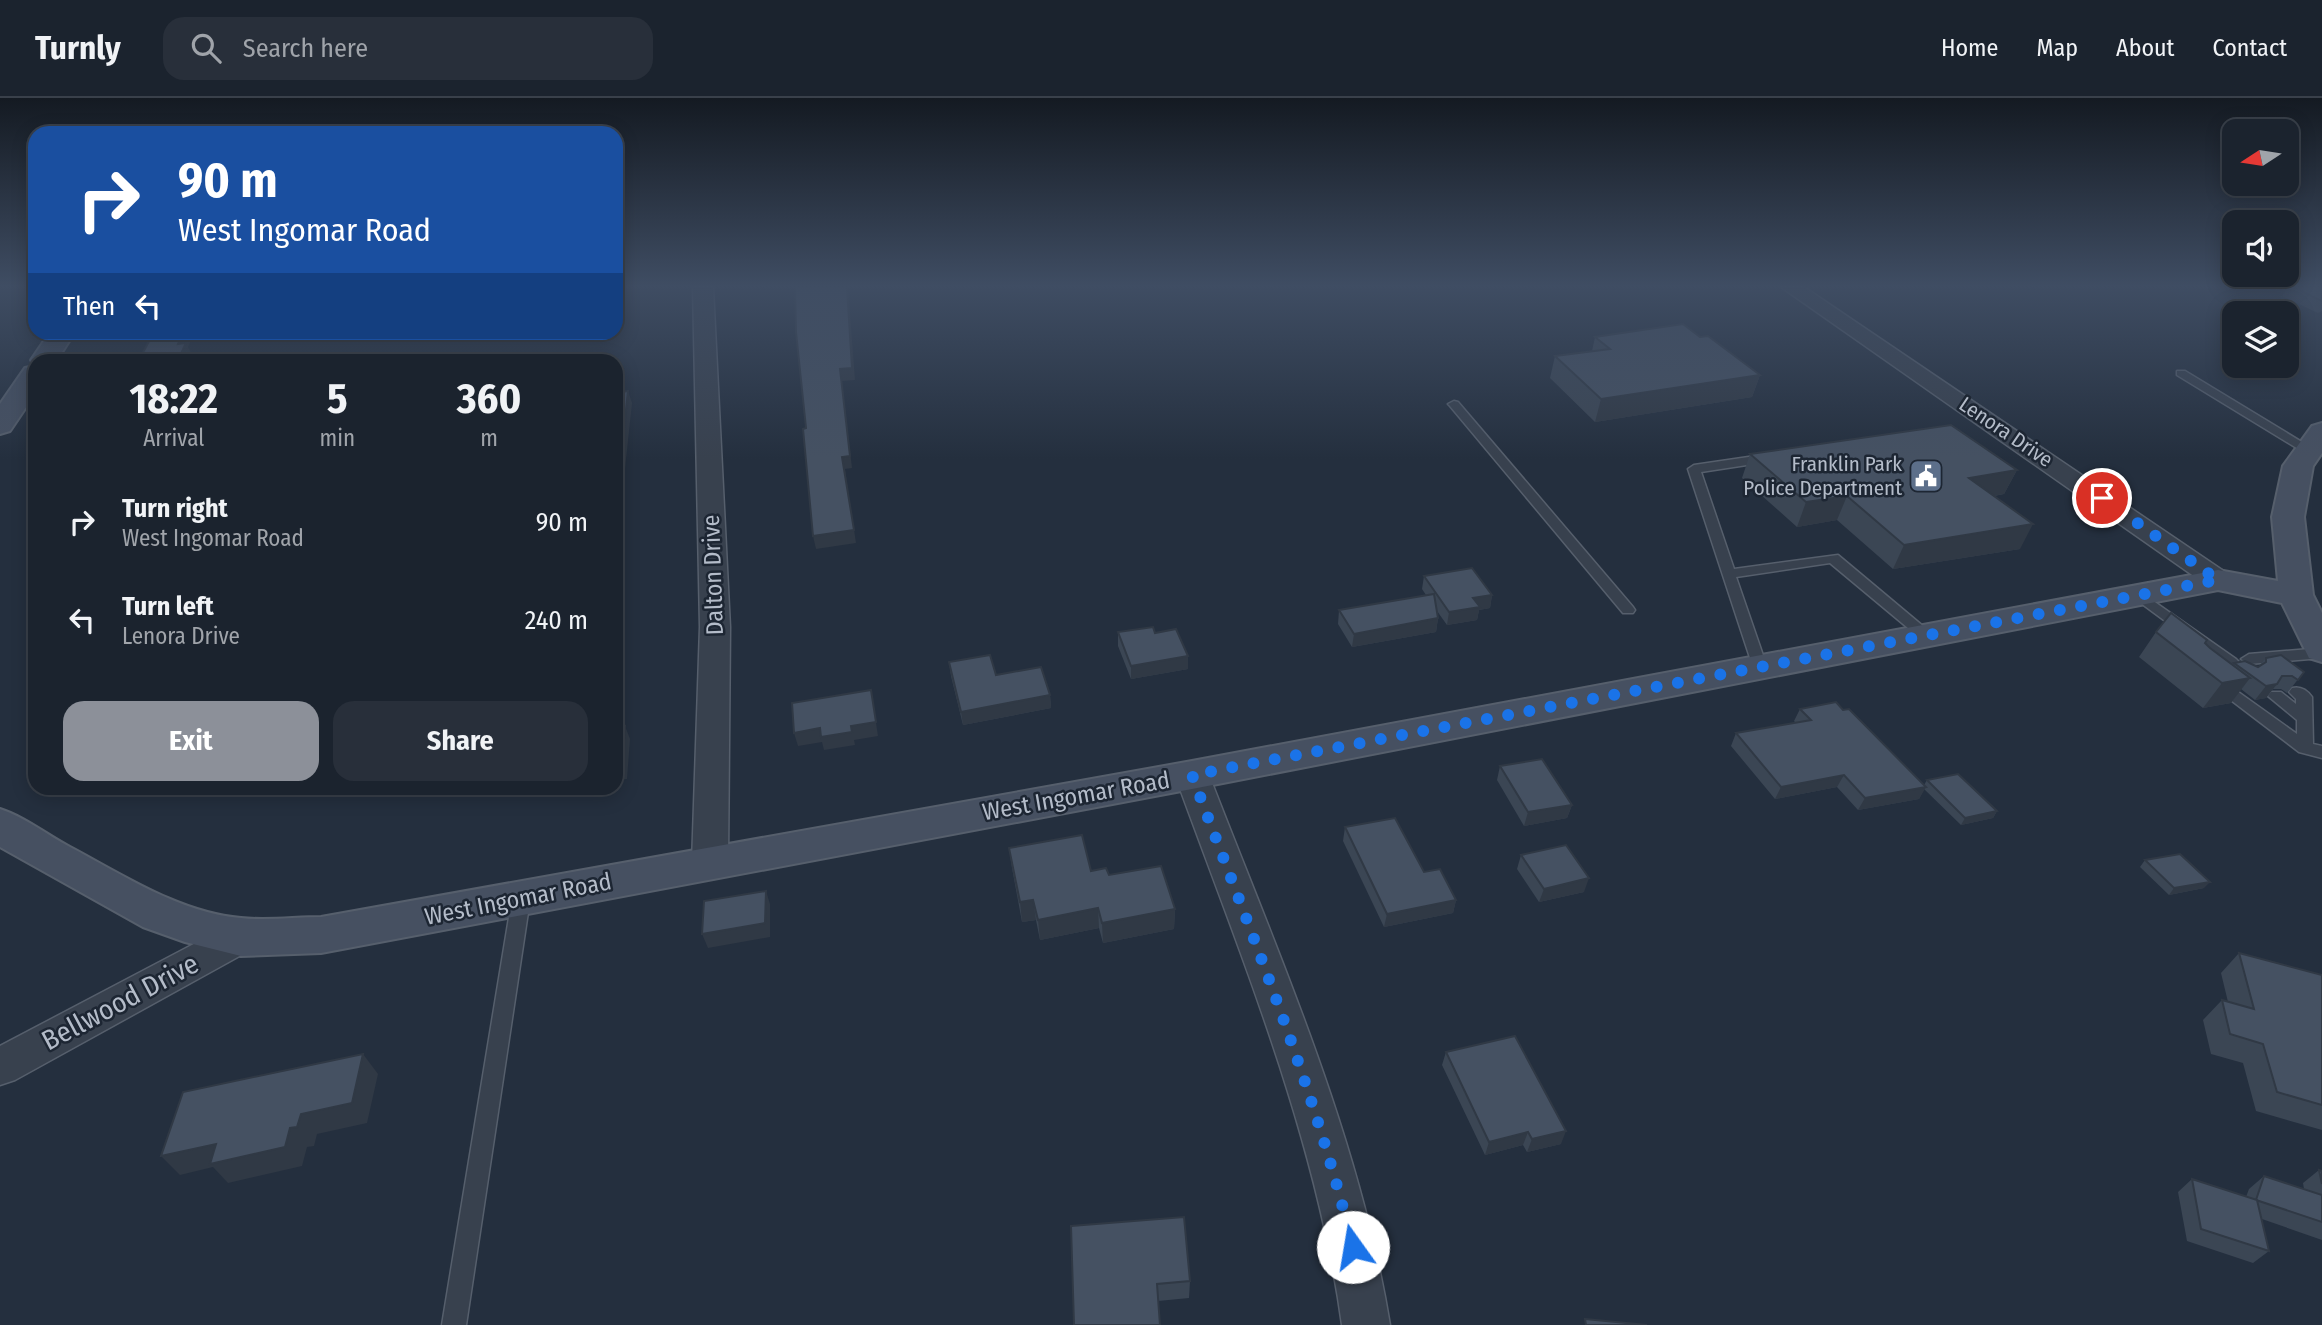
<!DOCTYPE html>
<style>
body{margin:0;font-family:"Fira Sans Condensed",sans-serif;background:#282f3a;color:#f1f3f6;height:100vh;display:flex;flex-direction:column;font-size:26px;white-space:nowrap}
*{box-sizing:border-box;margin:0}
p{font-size:23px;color:#a0a4aa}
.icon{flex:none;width:38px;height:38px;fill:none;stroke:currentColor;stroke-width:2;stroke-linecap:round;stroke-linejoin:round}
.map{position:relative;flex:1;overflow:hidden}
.panel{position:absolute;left:28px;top:256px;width:595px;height:441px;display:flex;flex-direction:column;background:#1b232e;border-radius:21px;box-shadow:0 4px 18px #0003,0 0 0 2px #39404a}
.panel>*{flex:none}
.hud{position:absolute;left:28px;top:28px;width:595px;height:214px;border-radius:21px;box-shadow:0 4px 18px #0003,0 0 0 2px #39404a;background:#1a4fa0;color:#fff;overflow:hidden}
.needle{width:46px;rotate:258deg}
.fabs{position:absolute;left:2222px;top:21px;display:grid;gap:14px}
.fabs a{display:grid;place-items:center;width:77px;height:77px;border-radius:14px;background:#1b232e;box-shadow:0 4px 18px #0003,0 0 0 2px #39404a;font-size:35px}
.pin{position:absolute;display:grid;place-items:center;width:60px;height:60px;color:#fff;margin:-30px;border:4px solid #fff;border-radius:50%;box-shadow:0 2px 7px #0007}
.me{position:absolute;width:77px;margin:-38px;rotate:347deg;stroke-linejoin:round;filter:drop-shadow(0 0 5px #0008)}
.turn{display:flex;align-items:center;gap:24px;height:147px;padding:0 35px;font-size:32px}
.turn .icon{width:91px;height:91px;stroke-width:2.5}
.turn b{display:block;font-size:49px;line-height:60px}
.then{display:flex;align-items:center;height:66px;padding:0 35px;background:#0003;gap:14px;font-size:26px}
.eta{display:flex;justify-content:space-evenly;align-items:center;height:119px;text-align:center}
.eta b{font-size:42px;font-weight:700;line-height:49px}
.action{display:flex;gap:14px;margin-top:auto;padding:14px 35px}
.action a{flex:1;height:80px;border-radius:21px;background:#8c9099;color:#fff;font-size:28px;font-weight:700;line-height:80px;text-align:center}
.action a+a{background:#282f3a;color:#f1f3f6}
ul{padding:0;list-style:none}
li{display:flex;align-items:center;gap:21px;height:98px;padding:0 35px}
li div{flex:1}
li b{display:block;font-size:26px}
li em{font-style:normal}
header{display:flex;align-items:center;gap:42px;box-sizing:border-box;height:98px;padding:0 35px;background:#1b232e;border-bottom:2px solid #39404a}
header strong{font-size:33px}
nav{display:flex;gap:38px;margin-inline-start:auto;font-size:24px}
.search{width:490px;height:63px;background:#282f3a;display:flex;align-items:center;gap:18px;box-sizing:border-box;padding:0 24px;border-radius:21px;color:#a0a4aa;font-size:26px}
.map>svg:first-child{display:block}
</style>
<header>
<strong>Turnly</strong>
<div class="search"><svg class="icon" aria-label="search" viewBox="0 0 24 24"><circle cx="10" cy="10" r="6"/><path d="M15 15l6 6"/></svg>Search here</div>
<nav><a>Home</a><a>Map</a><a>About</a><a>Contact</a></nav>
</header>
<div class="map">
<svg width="2322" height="1227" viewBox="0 0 2322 1227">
<rect width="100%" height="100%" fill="#242f3e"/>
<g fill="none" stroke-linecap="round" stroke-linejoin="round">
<defs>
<g id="lane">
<polygon points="2177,273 2185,273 2315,352 2309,356 2305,355 2177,277"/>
<polygon points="1454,303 1458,304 1633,509 1635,512 1633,515 1623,515 1450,308 1448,306"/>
<polygon points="1769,356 1775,360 1773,363 1701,374 1734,471 1838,457 1930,534 1932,537 1930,540 1920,540 1830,465 1736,479 1767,569 1764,572 1754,572 1688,371 1694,367"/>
<polygon points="2139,493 2236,561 2239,564 2236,567 2211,573 2206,571 2203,568 2206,565 2218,562 2134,500 2132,497 2134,494"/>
<polygon points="2322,550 2322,560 2249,566 2241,561 2249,556"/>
<path d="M2220,581L2297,636V622L2268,598L2271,594H2281L2296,606V601L2289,594L2292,590C2300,588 2307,592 2312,599L2313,646L2322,648V660L2299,654L2215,590L2212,586Z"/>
<polygon points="521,794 527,796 530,801 466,1227 442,1227 512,801 515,796"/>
</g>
<g id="street">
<polygon points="693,189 713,189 730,529 728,765 723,775 710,779 697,775 692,765 700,529"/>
<polygon points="1781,189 1804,189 2228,476 2232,482 2228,488 2218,490 2208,488"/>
<path d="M1192,665L1204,669L1209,677C1278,856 1359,1037 1390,1227H1342C1316,1037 1240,856 1175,677L1180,669Z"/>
<polygon points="241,824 254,828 260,839 254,850 15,982 0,987 0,948 228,828"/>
</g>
<g id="secondary">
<polygon points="50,234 75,234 57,262 35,262 35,268 31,262"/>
<polygon points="35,268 35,296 10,333 0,336 0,306 25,270"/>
<path d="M2322,325V355L2313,368L2304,419L2313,497L2322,515V564L2309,560L2282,505L2218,492L1192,691L321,855L241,858L185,844L143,829L0,749V711C25,719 47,737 70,749C123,777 180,815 241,820C267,823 295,819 321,819L1192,663L2218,472L2278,483L2272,419L2283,368L2312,328Z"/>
</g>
</defs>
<use href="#lane" stroke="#565f6c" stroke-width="3"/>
<use href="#street" stroke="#565f6c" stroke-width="3"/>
<use href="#secondary" stroke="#565f6c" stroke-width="4"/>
<use href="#lane" fill="#38414e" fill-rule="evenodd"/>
<use href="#street" fill="#38414e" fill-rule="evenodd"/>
<use href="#secondary" fill="#465061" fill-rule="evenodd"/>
</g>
<g fill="#3b4654">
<polygon points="2288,189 2322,189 2322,213 2318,215 2282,198"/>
<polygon points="1595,239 1700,239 1760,277 1752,299 1595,324 1550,280 1555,258 1592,253"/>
<polygon points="1750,356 2017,372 2004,396 1994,398 2020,451 1893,471 1837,422 1797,429 1742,380"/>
<polygon points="1424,478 1492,497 1490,510 1479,512 1477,522 1447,527 1437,513 1438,520 1436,534 1352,549 1338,526 1339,512 1426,497 1422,491"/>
<polygon points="1118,534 1155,535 1188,558 1188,571 1131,581 1118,548"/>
<polygon points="2156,534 2205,545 2210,550 2233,567 2234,565 2258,569 2266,560 2304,574 2287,595 2281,591 2273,591 2266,600 2255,602 2241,591 2231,605 2203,610 2139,559"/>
<polygon points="949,564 996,577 1050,597 1051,610 963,627 951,578"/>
<polygon points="1800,611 1843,612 1924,687 1927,682 1997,713 1993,720 1961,727 1924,691 1919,701 1858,712 1837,689 1775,701 1731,648 1736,635 1796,625 1794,623"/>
<polygon points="1500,668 1572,707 1567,720 1524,728 1497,682"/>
<polygon points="299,690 393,690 387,697 349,694 346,697 301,693"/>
<polygon points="1345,729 1424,774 1456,802 1453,815 1384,829 1343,743"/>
<polygon points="1009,750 1109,777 1175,811 1174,831 1103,845 1099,830 1040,842 1036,822 1022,824 1012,770"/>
<polygon points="1521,757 1584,794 1539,804 1517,771"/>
<polygon points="2145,762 2204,790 2169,797 2140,769"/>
<polygon points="2239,855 2322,877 2322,1032 2256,1013 2243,965 2211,956 2203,922 2222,902 2228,904 2221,875"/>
<polygon points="1446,954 1561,1046 1527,1054 1523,1047 1485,1057 1442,967"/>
<polygon points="2319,1072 2322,1073 2322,1142 2262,1121 2269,1153 2253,1165 2187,1143 2178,1094 2192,1081 2246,1099 2249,1091 2264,1078 2304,1091 2303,1085"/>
<polygon points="1071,1128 1190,1183 1189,1200 1158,1203"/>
</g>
<g fill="#303945">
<polygon points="847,189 848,189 855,282 842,283 852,370 845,371 856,445 816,451 813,438 842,359 840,271"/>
<polygon points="183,234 195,234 188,249 192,257 190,262 178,262 178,246"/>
<polygon points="1760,277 1752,299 1595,324 1601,301"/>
<polygon points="628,293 632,305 622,399 618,399 616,411 616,386"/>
<polygon points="2017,372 2004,396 1957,404 1969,380"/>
<polygon points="1847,398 1837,422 1797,429 1806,404"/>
<polygon points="2033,426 2020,451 1893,471 1904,447"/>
<polygon points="35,467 35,476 29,468"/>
<polygon points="1492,497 1490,510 1479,512 1477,522 1447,527 1449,514 1473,500"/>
<polygon points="1438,520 1436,534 1352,549 1354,536"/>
<polygon points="1188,558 1188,571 1131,581 1131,568"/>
<polygon points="2250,580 2231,605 2203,610 2222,585"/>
<polygon points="2277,586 2266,600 2255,602 2266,588"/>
<polygon points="871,592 878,638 854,642 855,647 824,652 822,644 798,648 794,635 820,630 851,628"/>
<polygon points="1050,597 1051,610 963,627 961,614"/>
<polygon points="625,628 630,641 627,681 616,682 616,668"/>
<polygon points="1844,677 1837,689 1775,701 1781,689"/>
<polygon points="1926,689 1919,701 1858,712 1865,700"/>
<polygon points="341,690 346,690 349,694 346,697"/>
<polygon points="382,690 393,690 387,697"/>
<polygon points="1572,707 1567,720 1524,728 1528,714"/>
<polygon points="1997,713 1993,720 1961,727 1965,720"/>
<polygon points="1589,780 1584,794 1539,804 1544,791"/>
<polygon points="2210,784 2204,790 2169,797 2174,790"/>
<polygon points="766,793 770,806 770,839 708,850 702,836"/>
<polygon points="1033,802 1036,822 1022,824 1020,804"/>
<polygon points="1456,802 1453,815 1384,829 1387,816"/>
<polygon points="1098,810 1099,830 1040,842 1038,822"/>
<polygon points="1175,811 1174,831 1103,845 1102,825"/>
<polygon points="363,956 378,976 367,1025 317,1036 314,1048 307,1049 302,1068 228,1085 213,1069 180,1077 161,1058 290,1030 301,1016"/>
<polygon points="1566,1033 1561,1046 1527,1054 1532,1041"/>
<polygon points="1528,1034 1523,1047 1485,1057 1489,1044"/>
</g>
<g fill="#455162" stroke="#303945" stroke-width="2">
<polygon points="795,189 847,189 852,270 840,271 850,358 842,359 854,432 813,438 803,331 806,330 796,234"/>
<polygon points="2293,189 2322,189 2322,203"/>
<polygon points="1683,226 1700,239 1708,238 1760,277 1601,301 1555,258 1610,251 1595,239"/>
<polygon points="154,234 183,234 178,246 186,245 178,262 139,262"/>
<polygon points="628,293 618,386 616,386 616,295"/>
<polygon points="1951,327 2017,372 1969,380 2033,426 1904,447 1847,398 1806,404 1750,356"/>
<polygon points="35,458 35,467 29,468"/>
<polygon points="1472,470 1492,497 1473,500 1480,509 1449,514 1424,478"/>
<polygon points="1434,496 1438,520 1354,536 1339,512"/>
<polygon points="2171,515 2207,542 2205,545 2210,550 2250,580 2222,585 2156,534"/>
<polygon points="1153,529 1155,535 1176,531 1188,558 1131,568 1118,534"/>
<polygon points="35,547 35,554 30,549"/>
<polygon points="990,557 996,577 1041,569 1050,597 961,614 949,564"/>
<polygon points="2281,557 2304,574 2298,582 2292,578 2282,578 2277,586 2266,588 2234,565 2245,563 2258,569 2266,564 2266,560"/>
<polygon points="871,592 876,624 851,628 852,634 821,639 820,630 794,635 792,605"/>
<polygon points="1836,604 1843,612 1849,611 1926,689 1865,700 1844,677 1781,689 1736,635 1811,622 1800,611"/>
<polygon points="625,628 622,667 616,668 616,629"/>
<polygon points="1542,661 1572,707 1528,714 1500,668"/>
<polygon points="1958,676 1997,713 1965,720 1927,682"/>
<polygon points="1395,720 1424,774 1440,771 1456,802 1387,816 1345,729"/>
<polygon points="1082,737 1091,773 1106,770 1109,777 1161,768 1175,811 1102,825 1098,810 1038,822 1033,802 1020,804 1009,750"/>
<polygon points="1566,747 1589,780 1544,791 1521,757"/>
<polygon points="2180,756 2210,784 2174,790 2145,762"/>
<polygon points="766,793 765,825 702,836 704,803"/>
<polygon points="2239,855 2322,877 2322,1007 2277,994 2263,946 2230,936 2222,902 2254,911"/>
<polygon points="1515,938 1566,1033 1532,1041 1528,1034 1489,1044 1446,954"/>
<polygon points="363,956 352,1005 301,1016 297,1029 290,1030 285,1049 210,1066 216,1046 161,1058 183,994"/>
<polygon points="2319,1072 2322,1073 2322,1086"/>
<polygon points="2264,1078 2322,1097 2322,1124 2256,1102"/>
<polygon points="2192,1081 2257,1102 2269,1153 2201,1131"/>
<polygon points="1184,1119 1190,1183 1157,1186 1160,1227 1074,1227 1071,1128"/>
<polygon points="1585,1221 1647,1227 1586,1227"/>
</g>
<linearGradient id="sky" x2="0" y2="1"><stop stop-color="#141a22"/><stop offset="0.52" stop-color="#3f4d63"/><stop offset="1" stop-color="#3f4d63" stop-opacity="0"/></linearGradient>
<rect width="2322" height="361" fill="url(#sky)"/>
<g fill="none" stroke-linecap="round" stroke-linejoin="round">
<path stroke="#1a73e8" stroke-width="12" stroke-dasharray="0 21.6" d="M1353,1149C1314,988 1250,832 1192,677L2218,482L2102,400"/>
</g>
<defs>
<symbol id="civic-square" viewBox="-11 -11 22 22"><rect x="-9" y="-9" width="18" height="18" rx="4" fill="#5c6f8a" stroke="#1d2633"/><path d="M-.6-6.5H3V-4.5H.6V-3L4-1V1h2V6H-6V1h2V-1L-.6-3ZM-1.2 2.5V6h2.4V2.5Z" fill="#fff"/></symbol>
</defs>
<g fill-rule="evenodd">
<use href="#civic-square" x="1907" y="359" width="38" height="38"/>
</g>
<g text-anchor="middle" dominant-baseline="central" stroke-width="5" stroke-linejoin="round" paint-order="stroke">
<g font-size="21" fill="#b4bcc9" stroke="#1d2633">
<text transform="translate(2006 334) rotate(34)">Lenora Drive</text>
</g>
<g font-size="21" fill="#b4bcc9" stroke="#1d2633" text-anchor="end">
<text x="1902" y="366">Franklin Park<tspan x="1902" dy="24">Police Department</tspan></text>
</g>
<g font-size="24" fill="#b4bcc9" stroke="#1d2633">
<text transform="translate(713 477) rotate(-92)">Dalton Drive</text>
<text transform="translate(1076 698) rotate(-10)">West Ingomar Road</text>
<text transform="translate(518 801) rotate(-11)">West Ingomar Road</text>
</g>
<g font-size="28" fill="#b4bcc9" stroke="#1d2633">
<text transform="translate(120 904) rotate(-28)">Bellwood Drive</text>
</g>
</g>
</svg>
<div class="fabs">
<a><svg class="needle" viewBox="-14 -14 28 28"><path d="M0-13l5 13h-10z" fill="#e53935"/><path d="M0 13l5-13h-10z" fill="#a0a4aa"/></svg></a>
<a><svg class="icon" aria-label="sound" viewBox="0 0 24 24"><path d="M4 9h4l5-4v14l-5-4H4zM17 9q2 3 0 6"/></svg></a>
<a><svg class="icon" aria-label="layers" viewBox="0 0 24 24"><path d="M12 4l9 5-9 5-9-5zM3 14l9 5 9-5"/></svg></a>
</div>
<div class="pin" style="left:2102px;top:400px;background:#d93025"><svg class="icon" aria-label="arrive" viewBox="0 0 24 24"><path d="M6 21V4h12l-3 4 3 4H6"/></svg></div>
<svg class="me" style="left:1353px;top:1149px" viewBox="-20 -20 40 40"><circle r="19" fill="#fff"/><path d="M0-13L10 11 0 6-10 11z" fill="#1a73e8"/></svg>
<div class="hud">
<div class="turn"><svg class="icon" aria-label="right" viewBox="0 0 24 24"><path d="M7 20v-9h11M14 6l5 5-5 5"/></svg><div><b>90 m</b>West Ingomar Road</div></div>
<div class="then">Then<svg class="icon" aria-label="left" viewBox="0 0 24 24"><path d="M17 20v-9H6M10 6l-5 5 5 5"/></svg></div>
</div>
<section class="panel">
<div class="eta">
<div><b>18:22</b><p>Arrival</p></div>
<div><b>5</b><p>min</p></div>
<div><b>360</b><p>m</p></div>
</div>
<ul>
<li><svg class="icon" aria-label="right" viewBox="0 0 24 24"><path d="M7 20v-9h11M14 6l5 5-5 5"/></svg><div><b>Turn right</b><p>West Ingomar Road</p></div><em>90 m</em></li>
<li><svg class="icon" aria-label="left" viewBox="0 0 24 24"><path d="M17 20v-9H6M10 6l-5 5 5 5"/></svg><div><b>Turn left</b><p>Lenora Drive</p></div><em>240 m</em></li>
</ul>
<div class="action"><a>Exit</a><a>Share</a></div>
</section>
</div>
